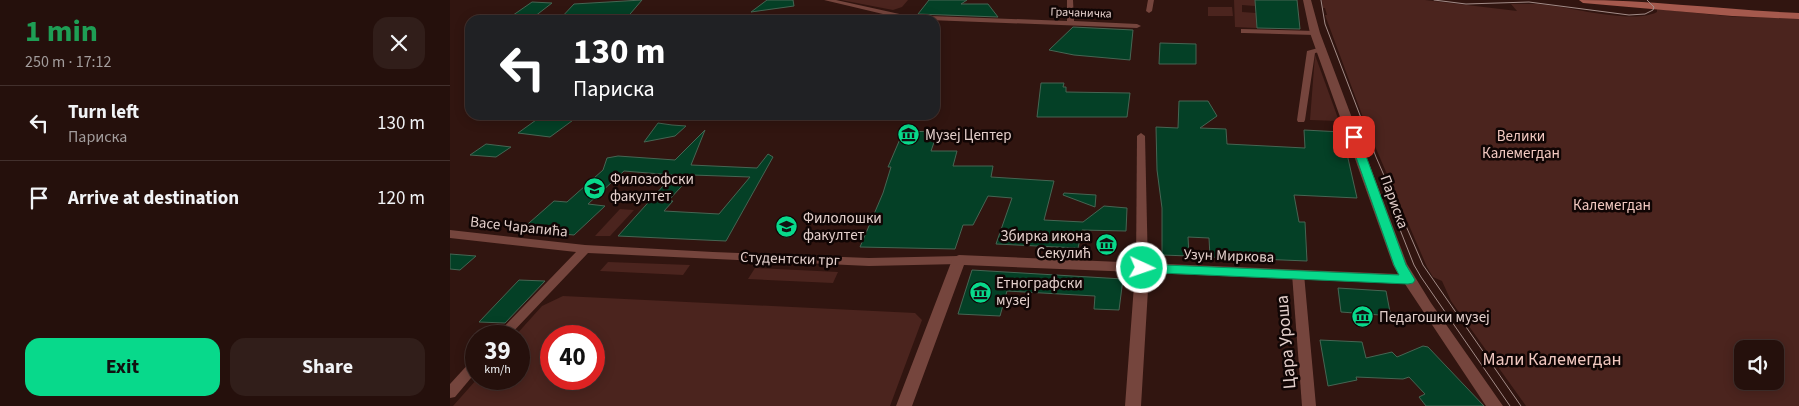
<!DOCTYPE html>
<meta charset="utf-8">
<style>
body{margin:0;font-family:"Source Sans 3",sans-serif;background:#311e1a;color:#f1f3f6;height:100vh;display:flex;flex-direction:column;font-size:19px;white-space:nowrap}
*{box-sizing:border-box;margin:0}
p{font-size:16px;color:#a39d9d}
.icon{flex:none;width:28px;height:28px;fill:none;stroke:currentColor;stroke-width:2;stroke-linecap:round;stroke-linejoin:round}
.map{position:relative;flex:1;overflow:hidden}
.drawer{display:flex;flex-direction:column;background:#25100c;width:450px}
.drawer>*{flex:none}
.guide{position:absolute;left:15px;top:15px;width:475px;height:105px;border-radius:15px;box-shadow:0 2px 12px #0003,0 0 0 1px #42302d;background:#202124;color:#fff;overflow:hidden}
.controls{position:absolute;left:1284px;top:340px;display:grid;gap:10px}
.controls a{display:grid;place-items:center;width:50px;height:50px;border-radius:10px;background:#25100c;box-shadow:0 2px 12px #0003,0 0 0 1px #42302d;font-size:25px}
.speed{position:absolute;left:15px;top:325px;display:flex;gap:10px;font-size:25px;font-weight:700;text-align:center}
.speed>*{display:grid;place-content:center;width:65px;height:65px;border-radius:50%;background:#25100c;box-shadow:0 2px 12px #0003,0 0 0 1px #42302d;line-height:1}
.speed small{font-size:12px;font-weight:400}
.speed .limit{border:8px solid #d22;background:#fff;color:#111}
.pin{position:absolute;display:grid;place-items:center;width:42px;height:42px;color:#fff;margin:-21px;border-radius:10px;box-shadow:0 2px 8px #0006}
.me{position:absolute;width:55px;margin:-28px;rotate:93deg;stroke-linejoin:round;filter:drop-shadow(0 0 4px #0008)}
.turn{display:flex;align-items:center;gap:18px;height:105px;padding:0 25px;font-size:22px}
.turn .icon{width:65px;height:65px;stroke-width:2.5}
.turn b{display:block;font-size:35px;line-height:42px}
.round{display:grid;place-items:center;flex:none;width:52px;height:52px;border-radius:15px;background:#311e1a}
.head{display:flex;align-items:center;justify-content:space-between;height:85px;padding:0 25px}
h1{font-size:30px;font-weight:700;line-height:38px;color:#1e9e55}
.primary-button{display:flex;gap:10px;margin-top:auto;padding:10px 25px}
.primary-button a{flex:1;height:58px;border-radius:15px;background:#08d98b;color:#111;font-size:20px;font-weight:700;line-height:58px;text-align:center}
.primary-button a+a{background:#311e1a;color:#f1f3f6}
ul{padding:0;list-style:none}
li{display:flex;align-items:center;gap:15px;height:75px;padding:0 25px;border-top:1px solid #42302d}
li div{flex:1}
li b{display:block;font-size:19px}
li em{font-style:normal}
main{display:flex;flex:1;min-height:0}
.map>svg:first-child{display:block}
</style>
<main>
<section class="drawer">
<div class="head"><div><h1>1 min</h1><p>250 m · 17:12</p></div><a class="round"><svg class="icon" aria-label="close" viewBox="0 0 24 24"><path d="M6 6l12 12M18 6L6 18"/></svg></a></div>
<ul>
<li><svg class="icon" aria-label="left" viewBox="0 0 24 24"><path d="M17 20v-9H6M10 6l-5 5 5 5"/></svg><div><b>Turn left</b><p>Париска</p></div><em>130 m</em></li>
<li><svg class="icon" aria-label="arrive" viewBox="0 0 24 24"><path d="M6 21V4h12l-3 4 3 4H6"/></svg><div><b>Arrive at destination</b></div><em>120 m</em></li>
</ul>
<div class="primary-button"><a>Exit</a><a>Share</a></div>
</section>
<div class="map">
<svg width="1349" height="406" viewBox="0 0 1349 406">
<rect width="100%" height="100%" fill="#311510"/>
<g fill="#4b241e" fill-rule="evenodd">
<polygon points="391,0 458,0 452,7 443,10"/>
<polygon points="784,0 805,0 805,6 792,5 792,12 806,13 807,28 785,27"/>
<path d="M872,0H975L1067,11L1061,4C1070,4 1079,4 1088,4C1117,6 1183,25 1207,12V9L1286,17L1349,18V406H1076L1001,301L992,281L983,277L977,267L915,123L875,15H877L875,8H873ZM1292,349H1325V381H1292Z"/>
<polygon points="758,7 782,7 783,16 758,16"/>
<polygon points="865,55 889,121 860,120"/>
<polygon points="170,209 184,210 160,236 145,236"/>
<polygon points="158,262 240,265 233,275 150,271"/>
<polygon points="305,268 388,272 383,283 298,279"/>
<path d="M113,296L465,313L472,320L440,406H3L27,379H69V336H65L92,306ZM101,336H144V379H101Z"/>
</g>
<g fill="#044026" stroke="#466553" fill-rule="evenodd">
<polygon points="192,0 175,20 109,20 124,4"/>
<polygon points="317,0 343,0 344,6 301,12"/>
<polygon points="479,0 517,0 511,4 538,4 548,17 468,14"/>
<polygon points="805,0 847,0 850,29 807,28"/>
<polygon points="82,2 102,3 80,20 56,20"/>
<polygon points="623,27 683,30 680,60 624,55 599,50"/>
<polygon points="710,43 746,44 746,64 709,64"/>
<polygon points="591,83 614,83 613,87 616,87 616,92 680,93 677,117 587,117"/>
<polygon points="729,101 758,101 767,116 750,128 776,129 777,144 855,148 854,130 892,132 907,198 844,195 849,222 855,222 857,261 760,257 759,238 738,237 739,256 712,255 712,208 707,170 706,127 728,128"/>
<polygon points="93,115 130,115 100,137 68,133"/>
<polygon points="208,123 222,125 236,126 225,136 194,142"/>
<path d="M255,130L241,165L307,168L318,154L323,157L276,241L168,236L223,175L174,171L138,204L155,206L124,235L71,230L104,201L117,202L153,170L157,158L168,156L225,160ZM242,175L300,177L269,214L214,211L223,201H218Z"/>
<polygon points="488,131 481,151 507,151 503,166 543,166 541,177 604,181 594,220 633,222 654,206 677,208 676,231 632,230 628,248 546,244 562,198 538,196 523,225 513,225 505,249 410,247 433,193 441,167 438,167 453,132"/>
<polygon points="36,144 61,147 46,157 20,155"/>
<polygon points="614,193 646,195 645,207 613,195"/>
<polygon points="0,254 26,256 10,270 0,269"/>
<polygon points="522,270 673,279 669,310 644,309 645,296 557,291 550,316 508,314"/>
<polygon points="69,280 95,281 55,323 29,322"/>
<polygon points="888,288 936,291 940,312 930,315 891,312"/>
<polygon points="870,340 912,342 916,358 942,352 947,357 973,346 978,347 1034,406 976,406 969,397 975,394 959,377 953,379 906,377 907,380 878,386"/>
</g>
<g fill="none" stroke-linecap="round" stroke-linejoin="round">
<g fill="#75453d" fill-rule="evenodd">
<polygon points="374,0 386,0 454,15 617,21 617,0 623,0 624,21 687,24 691,26 687,28 454,19"/>
<polygon points="698,0 704,0 702,11 699,13 696,11"/>
<polygon points="791,29 865,31 869,33 865,35 794,33 791,33"/>
<polygon points="872,47 876,49 875,51 865,53 855,120 854,122 848,122 847,120 857,51"/>
<polygon points="691,133 695,136 698,269 696,272 688,272 686,269 687,136"/>
<polygon points="0,230 135,245 263,252 419,258 509,256 513,257 514,260 513,263 509,264 419,266 138,253 59,336 46,336 48,333 126,252 0,238"/>
<polygon points="848,270 852,271 854,274 866,406 852,406 842,274 844,271"/>
<polygon points="26,359 26,372 5,397 0,398 0,384 22,360"/>
</g>
<polygon fill="#75453d" fill-rule="evenodd" points="853,0 861,0 870,33 957,264 981,303 1053,406 1036,406 955,284 699,273 691,406 675,406 685,272 514,265 462,406 446,406 502,260 504,257 509,255 948,274 943,265 860,33"/>
<path fill="#a5594d" fill-rule="evenodd" d="M1129,0C1202,0 1276,10 1349,13V19L1282,16L1133,3Z"/>
<g stroke="#a38c88" stroke-width="1">
<polyline points="871,0 875,24 926,157 973,265 1071,406"/>
<polyline points="984,0 1016,4 1079,2 1179,15 1195,14 1203,10 1204,7 1197,0"/>
<polyline points="949,227 964,265 971,277 1060,406"/>
</g>
</g>
<polygon fill="#08d98b" stroke="#058d5a" points="904,134 909,137 956,265 965,280 963,283 958,284 688,272 686,268 688,265 692,264 949,275 944,265 899,137"/>
<defs>
<symbol id="museum-disc" viewBox="-11 -11 22 22"><circle r="9.5" fill="#08d98b" stroke="#100504"/><path d="M0-6L6-3V-2H-6V-3ZM-5-1h2V3h-2ZM-1-1h2V3h-2ZM3-1h2V3H3ZM-6 4H6V6H-6Z" fill="#111"/></symbol>
<symbol id="university-disc" viewBox="-11 -11 22 22"><circle r="9.5" fill="#08d98b" stroke="#100504"/><path d="M0-5L7-2L0 1L-7-2ZM-4 1L0 2.5L4 1V4Q0 6-4 4Z" fill="#111"/></symbol>
</defs>
<g fill-rule="evenodd">
<use href="#museum-disc" x="446" y="122" width="25" height="25"/>
<use href="#university-disc" x="132" y="176" width="25" height="25"/>
<use href="#university-disc" x="324" y="214" width="25" height="25"/>
<use href="#museum-disc" x="644" y="232" width="25" height="25"/>
<use href="#museum-disc" x="518" y="280" width="25" height="25"/>
<use href="#museum-disc" x="900" y="304" width="25" height="25"/>
</g>
<g text-anchor="middle" dominant-baseline="central" stroke-width="5" stroke-linejoin="round" paint-order="stroke">
<g font-size="12" fill="#e3cfcb" stroke="#100504">
<text transform="translate(631 13) rotate(2)">Грачаничка</text>
</g>
<g font-size="15" fill="#e3cfcb" stroke="#100504" text-anchor="start">
<text x="475" y="135">Музеј Цептер</text>
<text x="160" y="179">Филозофски<tspan x="160" dy="17">факултет</tspan></text>
<text x="353" y="218">Филолошки<tspan x="353" dy="17">факултет</tspan></text>
<text x="641" y="236" text-anchor="end">Збирка икона<tspan x="641" dy="17">Секулић</tspan></text>
<text x="546" y="283">Етнографски<tspan x="546" dy="17">музеј</tspan></text>
<text x="929" y="317">Педагошки музеј</text>
</g>
<g font-size="15" fill="#f1c8c0" stroke="#100504">
<text x="1071" y="136">Велики<tspan x="1071" dy="17">Калемегдан</tspan></text>
<text x="1162" y="205">Калемегдан</text>
</g>
<g font-size="15" fill="#e3cfcb" stroke="#100504">
<text transform="translate(944 202) rotate(70)">Париска</text>
<text transform="translate(69 227) rotate(6)">Васе Чарапића</text>
<text transform="translate(779 256) rotate(2)">Узун Миркова</text>
<text transform="translate(340 259) rotate(2)">Студентски трг</text>
</g>
<g font-size="18" fill="#e3cfcb" stroke="#100504">
<text transform="translate(836 342) rotate(-95)">Цара Уроша</text>
</g>
<g font-size="18" fill="#f1c8c0" stroke="#100504">
<text x="1102" y="359">Мали Калемегдан</text>
</g>
</g>
</svg>
<div class="controls">
<a><svg class="icon" aria-label="sound" viewBox="0 0 24 24"><path d="M4 9h4l5-4v14l-5-4H4zM17 9q2 3 0 6"/></svg></a>
</div>
<div class="speed"><div>39<small>km/h</small></div><div class="limit">40</div></div>
<div class="pin" style="left:904px;top:137px;background:#d93025"><svg class="icon" aria-label="arrive" viewBox="0 0 24 24"><path d="M6 21V4h12l-3 4 3 4H6"/></svg></div>
<svg class="me" style="left:692px;top:268px" viewBox="-20 -20 40 40"><circle r="17" fill="#08d98b" stroke="#fff" stroke-width="3"/><path d="M0-11L8 9 0 5-8 9z" fill="#fff"/></svg>
<div class="guide">
<div class="turn"><svg class="icon" aria-label="left" viewBox="0 0 24 24"><path d="M17 20v-9H6M10 6l-5 5 5 5"/></svg><div><b>130 m</b>Париска</div></div>
</div>
</div>
</main>
